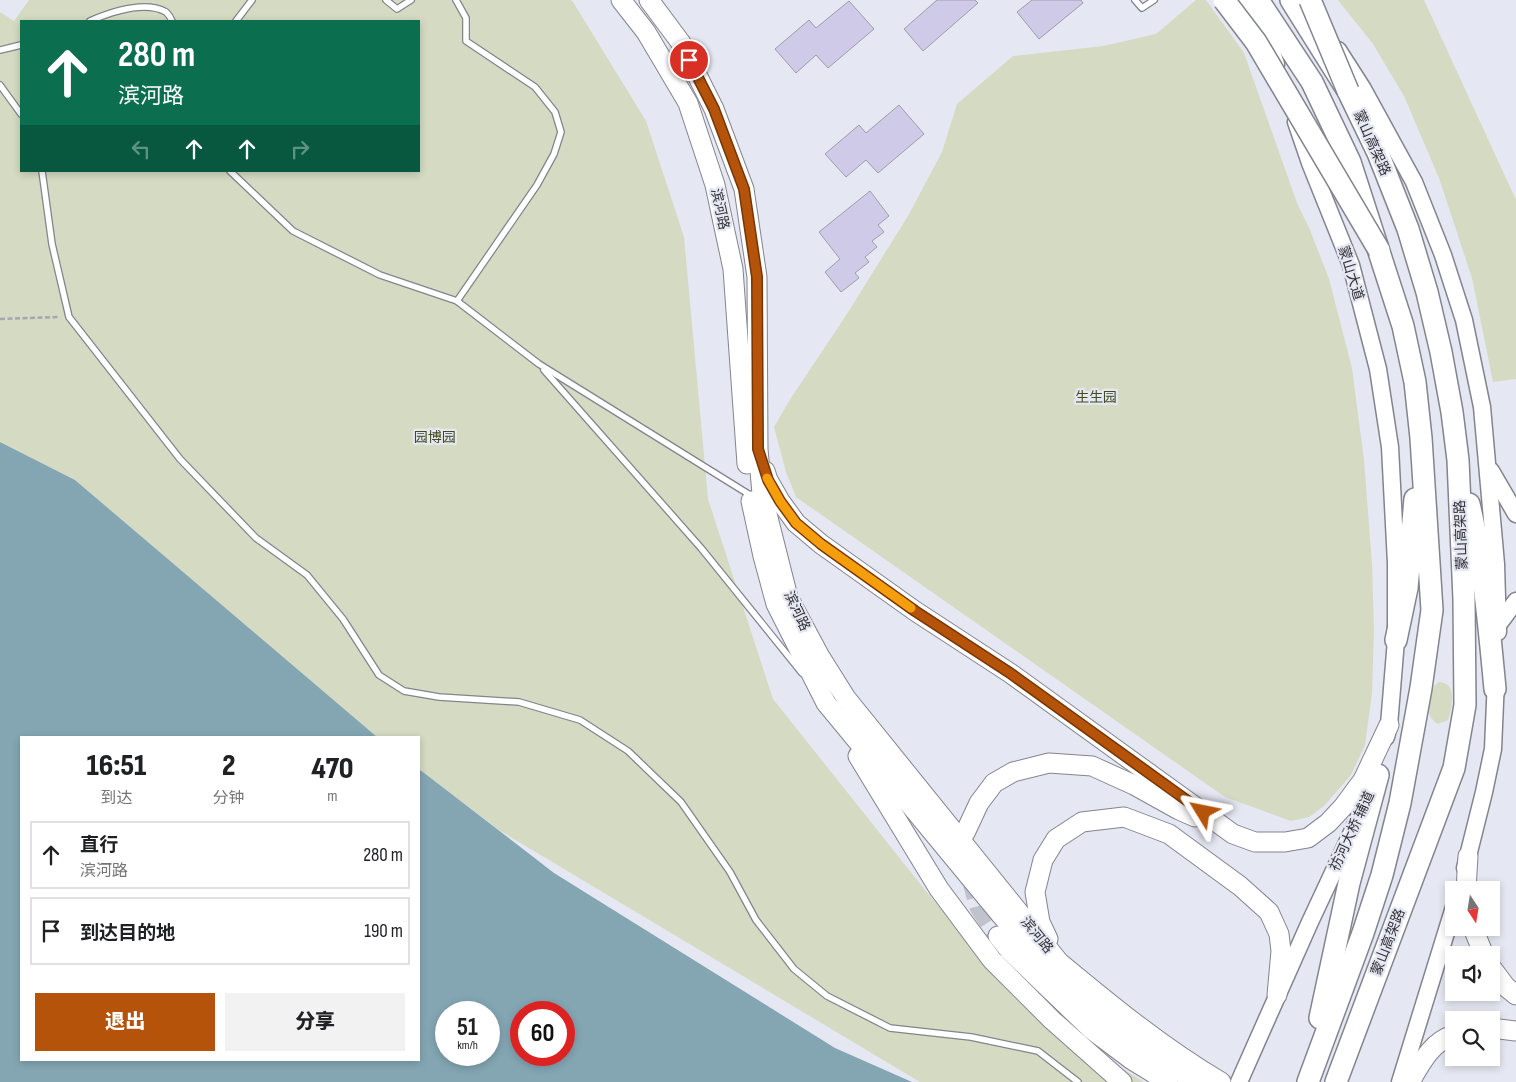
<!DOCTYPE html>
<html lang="zh">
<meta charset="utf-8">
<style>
body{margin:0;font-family:"Sofia Sans Condensed","Noto Sans SC",sans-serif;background:#f2f2f2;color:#202124;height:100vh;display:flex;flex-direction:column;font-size:19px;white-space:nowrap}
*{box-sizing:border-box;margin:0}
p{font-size:16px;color:#757577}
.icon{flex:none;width:28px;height:28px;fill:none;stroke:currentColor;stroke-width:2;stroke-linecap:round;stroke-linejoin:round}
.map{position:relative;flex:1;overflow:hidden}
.drawer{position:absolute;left:20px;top:736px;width:400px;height:325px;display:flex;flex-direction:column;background:#fff;border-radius:0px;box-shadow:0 2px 8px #0003}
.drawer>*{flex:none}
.hud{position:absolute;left:20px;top:20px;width:400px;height:152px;border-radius:0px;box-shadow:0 2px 8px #0003;background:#0b6e4f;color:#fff;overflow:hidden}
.needle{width:32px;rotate:168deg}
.buttons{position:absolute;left:1445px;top:881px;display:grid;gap:10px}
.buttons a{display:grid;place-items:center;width:55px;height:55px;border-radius:0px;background:#fff;box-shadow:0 2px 8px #0003;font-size:25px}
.speed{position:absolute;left:435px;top:1001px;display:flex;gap:10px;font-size:25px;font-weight:700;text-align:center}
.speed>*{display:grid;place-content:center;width:65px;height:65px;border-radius:50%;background:#fff;box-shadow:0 2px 8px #0003;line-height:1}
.speed small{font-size:12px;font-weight:400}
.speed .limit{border:8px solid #d22;background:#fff;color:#111}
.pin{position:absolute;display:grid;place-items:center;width:42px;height:42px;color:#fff;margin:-21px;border:2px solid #fff;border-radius:50%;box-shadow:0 1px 5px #0007}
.me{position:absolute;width:55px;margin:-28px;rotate:305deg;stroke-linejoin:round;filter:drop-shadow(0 0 4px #0008)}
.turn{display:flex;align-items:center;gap:18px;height:105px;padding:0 15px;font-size:22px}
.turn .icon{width:65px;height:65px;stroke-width:2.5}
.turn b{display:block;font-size:35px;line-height:42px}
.lanes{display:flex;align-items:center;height:48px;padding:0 15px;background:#0003;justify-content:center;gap:25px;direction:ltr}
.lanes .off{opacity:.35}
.eta{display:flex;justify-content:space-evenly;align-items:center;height:85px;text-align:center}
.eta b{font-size:30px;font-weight:800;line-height:35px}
.cta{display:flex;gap:10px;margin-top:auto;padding:10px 15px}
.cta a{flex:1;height:58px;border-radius:0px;background:#b45309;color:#fff;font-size:20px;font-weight:800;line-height:58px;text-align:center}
.cta a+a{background:#f2f2f2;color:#202124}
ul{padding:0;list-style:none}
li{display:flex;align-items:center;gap:15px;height:68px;margin:0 10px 8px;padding:0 5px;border:2px solid #e0e0e0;border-radius:0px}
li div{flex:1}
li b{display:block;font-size:19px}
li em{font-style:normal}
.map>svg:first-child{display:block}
</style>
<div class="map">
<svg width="1516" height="1082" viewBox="0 0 1516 1082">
<rect width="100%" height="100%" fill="#e5e7f2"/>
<g fill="#d4dbc2" fill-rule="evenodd">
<path d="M29,0H571L573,2L646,121L684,237L708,499L773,699L929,895L1032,1013L1144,1082H920L499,830L419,769V738L377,737L75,480L0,442V12L14,21ZM21,21H419V171H21Z"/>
<polygon points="1196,0 1206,0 1244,53 1297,203 1310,230 1329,279 1352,368 1364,460 1372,564 1374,629 1372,693 1365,745 1351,775 1324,806 1309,817 1291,821 1225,797 796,497 786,472 774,427 791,398 845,317 908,216 942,152 957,104 1013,56 1103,46 1156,34"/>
<polygon points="1338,0 1424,0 1516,200 1516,379 1493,382 1472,278 1439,178 1404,96 1373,44"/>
<path d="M1439,682C1458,683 1452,707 1448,720L1438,724C1423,716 1426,691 1439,682Z"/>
</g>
<path fill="#84a6b3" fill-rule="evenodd" d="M0,442L75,480L377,737L21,738V1060H419V769L554,873L835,1048L912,1082H0ZM446,1012H489V1055H446ZM521,1012H564V1055H521Z"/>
<g fill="#cfcae8" stroke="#9e9da8">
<polygon points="937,0 975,0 978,3 923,51 904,29"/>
<polygon points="1032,0 1081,0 1083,3 1039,39 1017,12"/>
<polygon points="849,1 874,29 828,68 816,55 796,73 775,49 809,20 816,28"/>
<polygon points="899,105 924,134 878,173 866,160 846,177 825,154 859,125 866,133"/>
<polygon points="870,191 889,216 878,225 884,232 872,241 877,247 865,257 869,262 855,273 859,278 841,292 825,272 840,259 819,232"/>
</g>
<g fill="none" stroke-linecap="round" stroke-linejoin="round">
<polyline stroke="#c1c3cc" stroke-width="19" stroke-dasharray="19 9" stroke-linecap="butt" points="971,879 979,907 998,936"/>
<defs>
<g id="lane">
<polyline points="386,0 397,9 411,0"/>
<polyline points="456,0 466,18 466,41 535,87 555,112 561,132 554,154 537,185 457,301"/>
<polyline points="1135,0 1142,8 1154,0"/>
<path d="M90,21C111,12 144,0 166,12C168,14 171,18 172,21"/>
<polyline points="236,21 252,0"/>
<polyline points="0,50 21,45"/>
<polyline points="0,85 21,114"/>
<polyline points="42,171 52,244 69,317 180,459 256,538 307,575 343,619 379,675 404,691 439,697 519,702 580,720 628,751 681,802 730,872 756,920 794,969 827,996 890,1028 971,1037 1038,1051 1078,1082"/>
<polyline points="230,171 293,231 380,275 457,301 539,364 750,495"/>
<polyline points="544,370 701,548 802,673"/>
</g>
<g id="secondary">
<polyline points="1242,0 1266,35 1276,64"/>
<polyline points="1338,50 1363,89 1414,182 1443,255 1464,320 1482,407 1496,564 1498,632"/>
<polyline points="1296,122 1310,163 1351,265 1378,369 1390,447 1396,563 1396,640 1389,725 1386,737"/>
<polyline points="1491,471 1516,514"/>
<polyline points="1498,625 1516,601"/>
<polyline points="1465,868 1484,792 1493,749 1496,679"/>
<polyline points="1239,1082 1310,922 1360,815"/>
<polyline points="1400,1082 1454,907"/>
</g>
<g id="primary">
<polyline points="621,0 646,32 688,103 715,185 733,269 747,464"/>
<path d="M649,0L681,43L714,109L744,189L757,277L758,449L762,494L788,597L819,655L846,698L1059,962C1111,1005 1163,1048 1221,1082"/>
<polyline points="765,471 768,480 780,501 796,523 821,544 915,611 1010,673 1233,834 1255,842 1285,842 1308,838 1328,823 1343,807 1363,780 1389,725"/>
<polyline points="751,501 763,556 776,604 826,703 1001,915 1068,991 1150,1052 1195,1082"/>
<polyline points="858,756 939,889 992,960 1052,1020 1122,1082"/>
<polyline points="965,833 979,803 994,783 1013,772 1049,763 1092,766 1134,785 1179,810 1195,817"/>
<polyline points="1466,890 1468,856"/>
<polyline points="1473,928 1484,955"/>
<polyline points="998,936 1010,951 1092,1030 1132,1060 1168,1082"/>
<polyline points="1048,939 1040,922 1035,892 1043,860 1056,839 1082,822 1124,817 1169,834 1240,886 1269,912 1279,934 1281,951 1277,995"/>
<polyline points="1491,967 1506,987 1516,995"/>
<polyline points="1491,1028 1516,1031"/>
<path d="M1410,1082C1421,1063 1432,1041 1454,1035"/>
</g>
<g id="highway">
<polyline points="1258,0 1312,82 1350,162 1403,326 1415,382 1421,438 1432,610 1421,688 1400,803 1382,875 1363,933 1308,1082"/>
<polyline points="1291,0 1348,91 1378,153 1408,229 1427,292 1441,352 1452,412 1458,460 1464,599 1465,705 1454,768 1336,1082"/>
<path d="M1469,504C1484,565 1489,626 1495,689"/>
<polyline points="1396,640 1407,588 1415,499"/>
<polyline points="1320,1018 1349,883 1378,775"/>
</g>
</defs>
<use href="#lane" stroke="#82848e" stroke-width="8"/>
<use href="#secondary" stroke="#82848e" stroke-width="19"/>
<use href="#primary" stroke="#82848e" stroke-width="21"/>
<use href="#highway" stroke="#82848e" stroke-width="24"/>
<polyline stroke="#a5a6af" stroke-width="2.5" stroke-dasharray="5 2.5" stroke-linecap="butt" points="0,319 60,317"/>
<use href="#lane" stroke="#fff" stroke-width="5.5"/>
<use href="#secondary" stroke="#fff" stroke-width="16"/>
<use href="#primary" stroke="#fff" stroke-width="19"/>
<use href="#highway" stroke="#fff" stroke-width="21"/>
<defs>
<g id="highway-bridge">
<polyline points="1224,0 1256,42 1379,250"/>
<polyline points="1310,0 1348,91"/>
</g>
</defs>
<use href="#highway-bridge" stroke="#82848e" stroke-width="24" stroke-linecap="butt"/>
<use href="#highway-bridge" stroke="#fff" stroke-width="21"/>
</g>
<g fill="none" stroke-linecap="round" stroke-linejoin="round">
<defs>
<polyline id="route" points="689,60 714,109 744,189 757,277 758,449 768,480 780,501 796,523 821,544 915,611 1010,673 1203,812"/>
</defs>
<use href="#route" stroke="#753606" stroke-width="12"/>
<use href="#route" stroke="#b45309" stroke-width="9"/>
<polyline stroke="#f59e0b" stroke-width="9" points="767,478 780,501 796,523 821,544 911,608"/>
</g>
<g text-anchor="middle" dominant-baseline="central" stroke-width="4.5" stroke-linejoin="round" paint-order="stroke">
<g font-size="14" fill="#303135" stroke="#e5e7f2">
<text transform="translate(1372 143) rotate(66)">蒙山高架路</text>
<text transform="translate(720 209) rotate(78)">滨河路</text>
<text transform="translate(1351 273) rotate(73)">蒙山大道</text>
<text transform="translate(1461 535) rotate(-92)">蒙山高架路</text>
<text transform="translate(797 611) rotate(65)">滨河路</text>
<text transform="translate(1352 831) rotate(-65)">祊河大桥 辅道</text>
<text transform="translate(1037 935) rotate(51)">滨河路</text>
<text transform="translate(1388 942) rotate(-69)">蒙山高架路</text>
</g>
<g font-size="14" fill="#414d1d" stroke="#e5e7f2">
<text x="1096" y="397">生生园</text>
<text x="435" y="437">园博园</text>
</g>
</g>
</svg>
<div class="buttons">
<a><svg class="needle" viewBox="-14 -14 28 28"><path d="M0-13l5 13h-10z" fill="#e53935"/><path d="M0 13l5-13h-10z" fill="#757577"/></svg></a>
<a><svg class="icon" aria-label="sound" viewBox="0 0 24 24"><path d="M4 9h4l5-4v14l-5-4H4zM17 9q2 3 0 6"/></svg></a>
<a><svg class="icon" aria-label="search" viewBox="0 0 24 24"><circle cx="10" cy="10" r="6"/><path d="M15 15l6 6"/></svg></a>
</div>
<div class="speed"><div>51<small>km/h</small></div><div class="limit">60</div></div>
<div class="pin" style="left:689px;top:60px;background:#d93025"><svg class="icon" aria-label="arrive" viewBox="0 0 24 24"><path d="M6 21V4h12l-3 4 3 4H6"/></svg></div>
<svg class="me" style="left:1203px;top:812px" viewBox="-20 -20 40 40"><path d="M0-17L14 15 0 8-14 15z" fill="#b45309" stroke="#fff" stroke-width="4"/></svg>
<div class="hud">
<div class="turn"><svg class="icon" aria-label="ahead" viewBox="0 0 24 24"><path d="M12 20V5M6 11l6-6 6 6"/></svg><div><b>280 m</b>滨河路</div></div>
<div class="lanes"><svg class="icon off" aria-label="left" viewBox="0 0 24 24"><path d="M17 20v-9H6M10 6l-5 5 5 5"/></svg><svg class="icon" aria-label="ahead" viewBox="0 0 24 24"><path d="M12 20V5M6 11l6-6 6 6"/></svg><svg class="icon" aria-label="ahead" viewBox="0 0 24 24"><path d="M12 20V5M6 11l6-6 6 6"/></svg><svg class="icon off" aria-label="right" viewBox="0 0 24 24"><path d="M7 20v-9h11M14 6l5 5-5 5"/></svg></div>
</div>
<section class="drawer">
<div class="eta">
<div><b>16:51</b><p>到达</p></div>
<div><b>2</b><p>分钟</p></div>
<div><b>470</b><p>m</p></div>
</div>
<ul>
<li><svg class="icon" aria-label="ahead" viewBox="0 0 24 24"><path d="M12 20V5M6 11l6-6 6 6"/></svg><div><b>直行</b><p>滨河路</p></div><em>280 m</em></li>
<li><svg class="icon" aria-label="arrive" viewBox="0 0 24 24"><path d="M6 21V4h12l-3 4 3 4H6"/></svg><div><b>到达目的地</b></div><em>190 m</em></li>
</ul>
<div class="cta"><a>退出</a><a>分享</a></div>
</section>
</div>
